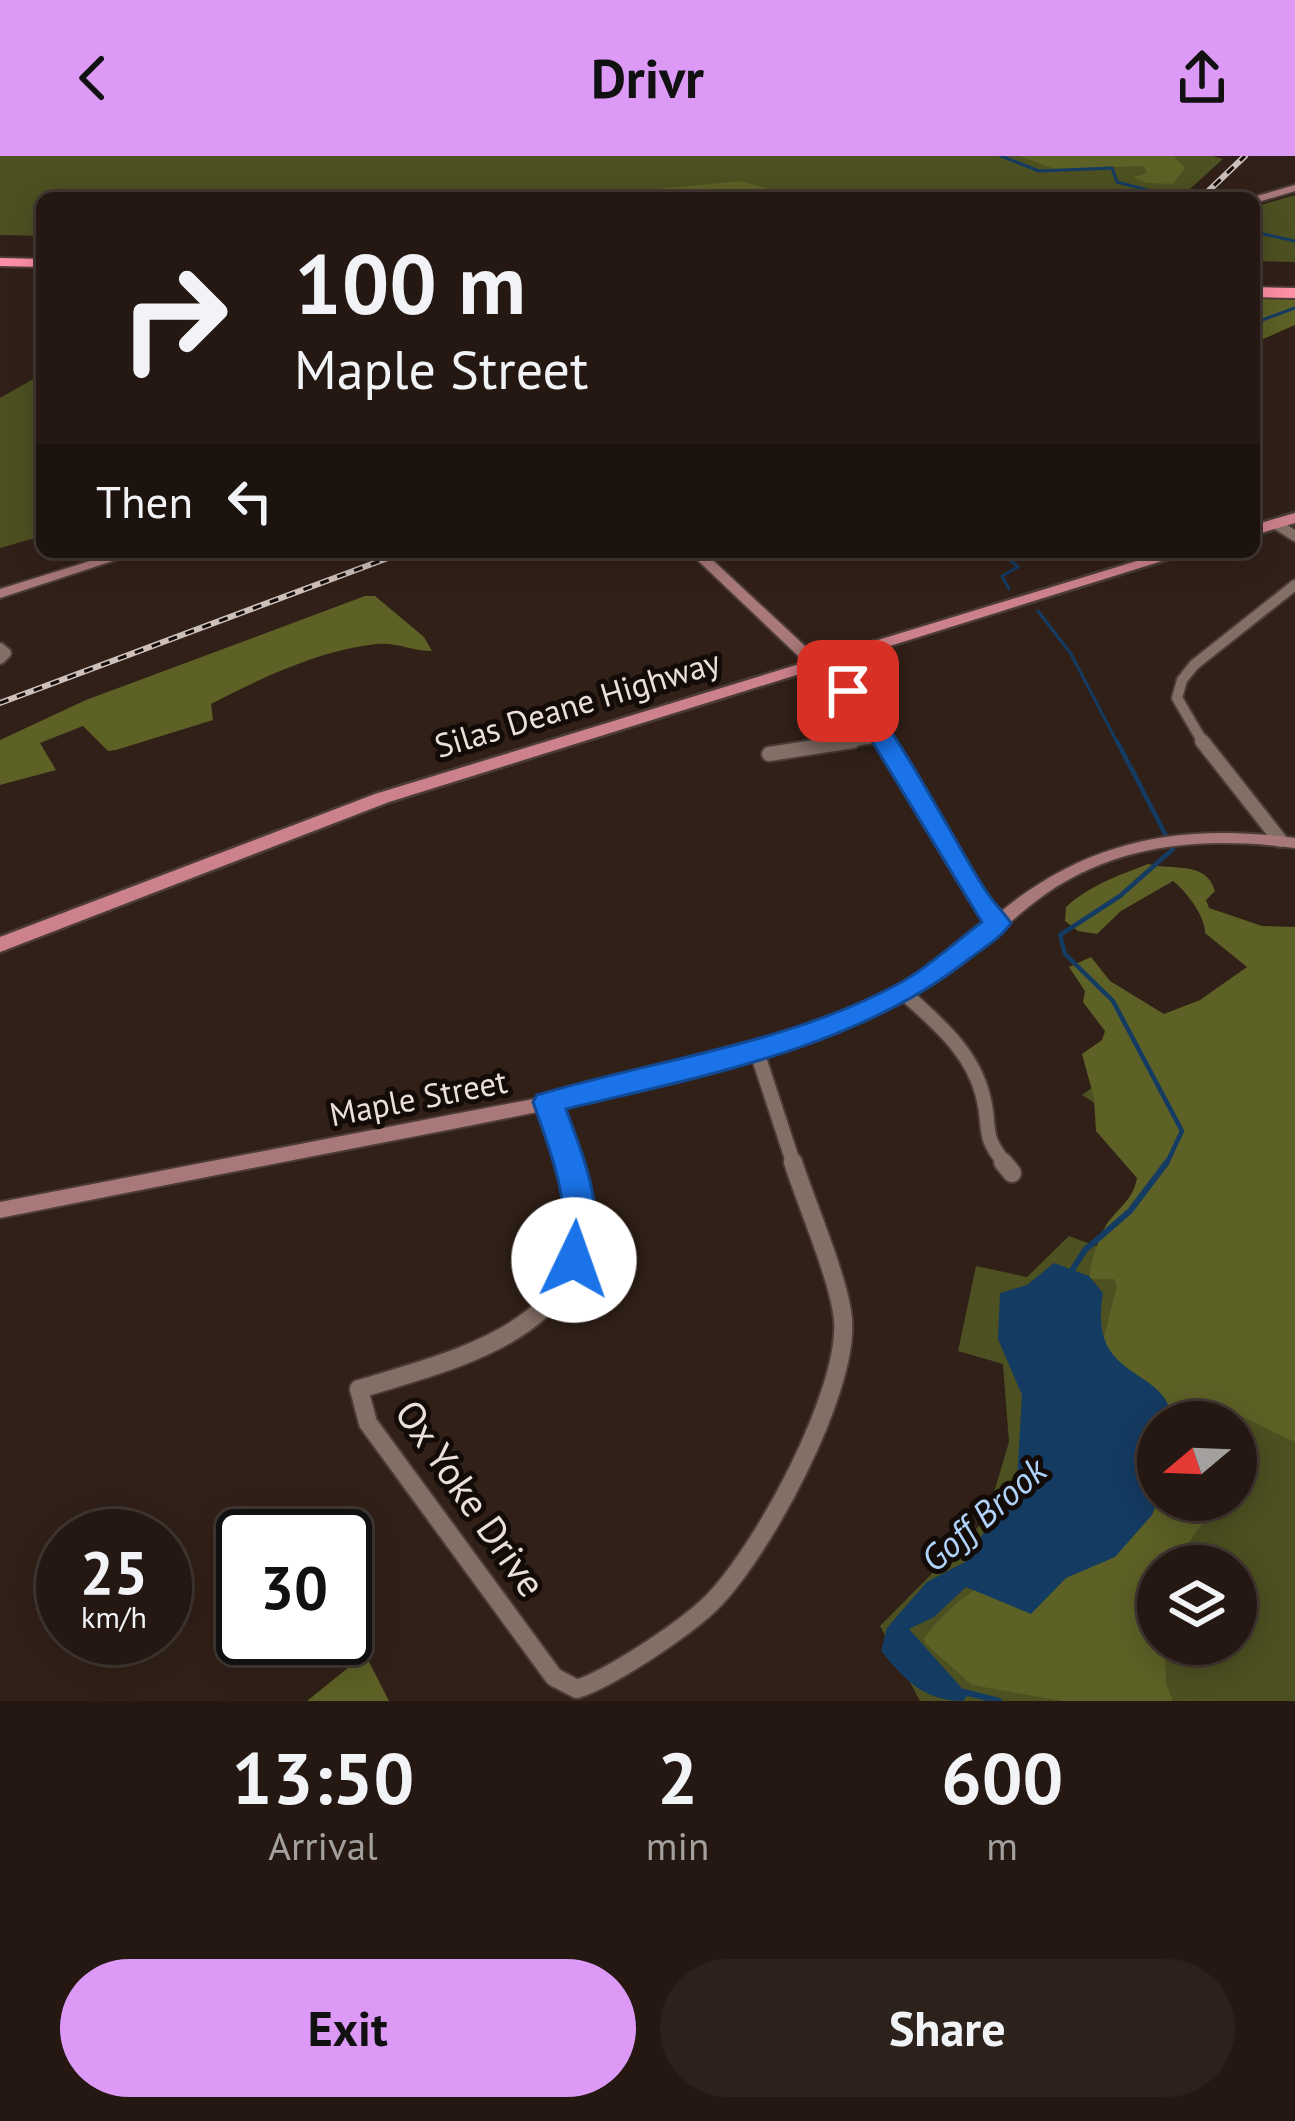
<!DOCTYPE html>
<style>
body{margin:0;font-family:"PT Sans",sans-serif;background:#2d211b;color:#f1f3f6;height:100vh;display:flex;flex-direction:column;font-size:45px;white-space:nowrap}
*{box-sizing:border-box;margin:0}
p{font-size:39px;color:#a3a09f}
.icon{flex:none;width:66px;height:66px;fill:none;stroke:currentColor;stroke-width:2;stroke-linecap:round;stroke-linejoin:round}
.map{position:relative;height:1545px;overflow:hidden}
.panel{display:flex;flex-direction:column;background:#251812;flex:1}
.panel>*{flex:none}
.banner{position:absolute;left:36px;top:36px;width:1224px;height:366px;border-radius:18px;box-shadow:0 6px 30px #0003,0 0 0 3px #423732;background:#251812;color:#f1f3f6;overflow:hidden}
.needle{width:78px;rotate:251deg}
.buttons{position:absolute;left:1137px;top:1245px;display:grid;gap:24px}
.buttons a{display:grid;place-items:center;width:120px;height:120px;border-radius:50%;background:#251812;box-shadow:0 6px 30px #0003,0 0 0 3px #423732;font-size:60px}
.speed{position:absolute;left:36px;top:1353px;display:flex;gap:24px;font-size:60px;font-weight:700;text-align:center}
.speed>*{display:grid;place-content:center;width:156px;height:156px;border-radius:50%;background:#251812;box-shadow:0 6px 30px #0003,0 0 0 3px #423732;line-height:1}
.speed small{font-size:30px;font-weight:400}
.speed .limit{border:6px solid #111;border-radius:18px;background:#fff;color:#111}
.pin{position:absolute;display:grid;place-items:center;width:102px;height:102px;color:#fff;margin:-51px;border-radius:24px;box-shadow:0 6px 18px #0006}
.me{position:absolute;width:132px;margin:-66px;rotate:3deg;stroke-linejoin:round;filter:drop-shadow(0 0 9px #0008)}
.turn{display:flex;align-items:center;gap:42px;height:252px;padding:0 60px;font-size:54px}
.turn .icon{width:156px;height:156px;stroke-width:2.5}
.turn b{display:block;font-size:84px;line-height:102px}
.then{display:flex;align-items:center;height:114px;padding:0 60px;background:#0003;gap:24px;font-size:45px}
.eta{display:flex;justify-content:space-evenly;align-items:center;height:204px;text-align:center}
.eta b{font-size:72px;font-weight:700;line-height:84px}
.button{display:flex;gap:24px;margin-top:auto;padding:24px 60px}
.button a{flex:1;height:138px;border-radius:72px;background:#dc99f5;color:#111;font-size:48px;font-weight:700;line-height:138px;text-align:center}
.button a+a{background:#2d211b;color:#f1f3f6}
header{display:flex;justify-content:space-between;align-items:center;height:156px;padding:0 60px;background:#dc99f5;color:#111;font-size:54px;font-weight:700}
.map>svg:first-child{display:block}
</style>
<header><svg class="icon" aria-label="back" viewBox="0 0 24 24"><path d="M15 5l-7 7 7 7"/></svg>Drivr<svg class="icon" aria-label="share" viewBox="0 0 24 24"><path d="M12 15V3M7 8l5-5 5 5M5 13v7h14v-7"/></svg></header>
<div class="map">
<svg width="1295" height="1545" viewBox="0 0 1295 1545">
<rect width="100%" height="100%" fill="#312018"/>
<g fill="#4d5020" fill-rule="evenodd">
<polygon points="0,0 1213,0 1223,3 1180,42 42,42 42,80 0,79"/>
<polygon points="1295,39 1295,106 1254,105 1254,51"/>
<polygon points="42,218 42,380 0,392 0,242"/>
<path d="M1295,783V1545H920L880,1470L986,1363L1009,1286L1003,1208L958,1195L976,1110L1027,1121L1069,1080L1136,1105L1166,1027L1096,948L1082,939ZM1158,1266H1236V1344H1158ZM1158,1410H1236V1488H1158Z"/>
</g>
<g fill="#5d6126">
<polygon points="1019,0 1174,0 1185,12 1173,28 1146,27 1133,21 1147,17 1144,10 1055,13"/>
<polygon points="741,25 798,42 567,42"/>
<polygon points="1254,143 1295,143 1295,169 1261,184 1254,207"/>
<path d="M365,440H375L424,481L432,495C412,495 397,486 377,488C320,494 261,522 211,548L213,564L116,594L108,595L83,570L40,587L56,614L0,629V584L86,544Z"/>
<path d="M1148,708C1173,715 1206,704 1215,735L1206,744L1209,752L1262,770L1295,771V1286L1236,1258L1218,1266H1168L1166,1248L1118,1212L1103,1185L1117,1129L1114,1123H1089C1091,1107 1096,1088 1104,1073C1114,1054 1133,1046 1137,1022L1096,975L1094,942L1082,898L1102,884L1105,875L1083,846L1085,835L1069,811L1091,801L1110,825L1164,858L1200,844L1247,811L1205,777C1206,761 1186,735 1173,725L1121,755L1097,778L1078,775L1065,765L1066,751C1090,729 1118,720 1148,708Z"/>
<path d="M1158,1344H1218C1201,1365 1183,1407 1158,1410V1430L1151,1440L1158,1458V1488H1165L1166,1528L1173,1545H1062L972,1529L926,1488L924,1483C974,1412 1081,1380 1158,1344Z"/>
<polygon points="365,1498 389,1545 307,1545"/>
</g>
<path fill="#143b62" d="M1054,1107L1089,1120L1103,1137C1087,1229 1167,1207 1173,1266H1158V1344L1152,1359L1115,1401L1066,1422L1031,1458L966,1431L934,1461L909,1473L968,1539L963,1545C924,1545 905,1524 881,1495L887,1472L912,1443L927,1426L967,1405L988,1369L1016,1342L1022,1239L998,1183L1000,1137L1027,1129Z"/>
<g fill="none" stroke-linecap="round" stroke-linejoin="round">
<g stroke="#143b62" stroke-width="3">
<polyline points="1001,0 1039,15 1112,12 1117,26 1178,42"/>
<polyline points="1254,76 1295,85"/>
<polyline points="1254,167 1295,152"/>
<polyline points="1000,396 1018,411 1002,420 1009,433"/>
<polyline points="1038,455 1071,498 1118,588"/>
</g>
<polyline stroke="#143b62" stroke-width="4.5" points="1117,585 1173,693 1120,740 1060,779 1065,798 1113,845 1182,975 1166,1009"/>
<g stroke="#143b62" stroke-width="6">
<polyline points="1069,1119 1085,1094 1130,1055 1167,1006"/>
<polyline points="964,1536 999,1545"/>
</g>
<defs>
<g id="street-far2">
<polyline points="1276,368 1295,380"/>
<polyline points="0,492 6,497 0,503"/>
<polyline points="833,588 881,581"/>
<polyline points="1204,588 1177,542 1182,524 1194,509 1295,429"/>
</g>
<g id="street-far1">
<polyline points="1202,585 1280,684"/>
<polyline points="769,598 853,585"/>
<path d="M904,837C937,867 972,895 983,940C992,975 980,977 1006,1009"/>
<polyline points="756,893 794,1009"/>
<polyline points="548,946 570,1009"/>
</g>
<g id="street">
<path d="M569,1006C619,1164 477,1198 359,1233L368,1267L554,1521L577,1533C611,1522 681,1475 708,1450C761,1400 849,1235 843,1164C840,1125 806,1047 793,1006"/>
<polyline points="1003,1006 1012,1017"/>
</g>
<g id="secondary">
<polygon points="1295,29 1295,35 1258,46 1254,47 1254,42 1250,42"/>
<polygon points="119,396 140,396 0,442 0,433"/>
<path d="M689,396H704L865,546L985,740L999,757C1088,683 1182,667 1295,682V692C1203,680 1112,687 1036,745C995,777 960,815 914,839C775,913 616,940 463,971C309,1001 154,1031 0,1062V1046C143,1018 286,991 429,963C589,931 774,907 916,822C942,806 965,786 988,767L969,744L853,552Z"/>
</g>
<g id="primary">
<polygon points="1295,357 1295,367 1254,379 1254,369"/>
<polygon points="1166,396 1191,396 389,646 0,796 0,781 375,638"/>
</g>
<g id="highway">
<polygon points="0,102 42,103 42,111 0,110"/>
<polygon points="1254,131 1295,132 1295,142 1254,141"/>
</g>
</defs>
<use href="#street-far2" stroke="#4b3c37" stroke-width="14"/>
<use href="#street-far1" stroke="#4b3c37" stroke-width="18"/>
<use href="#street" stroke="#4b3c37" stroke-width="22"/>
<use href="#secondary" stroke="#4b3c37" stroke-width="4"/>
<use href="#primary" stroke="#4b3c37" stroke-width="5"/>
<use href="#highway" stroke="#4b3c37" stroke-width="4"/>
<use href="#street-far2" stroke="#846f66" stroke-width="10"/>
<use href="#street-far1" stroke="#846f66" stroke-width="14"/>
<use href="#street" stroke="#846f66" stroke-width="18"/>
<use href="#secondary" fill="#a97979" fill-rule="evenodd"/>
<use href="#primary" fill="#cd828b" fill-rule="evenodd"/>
<use href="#highway" fill="#fe8fa4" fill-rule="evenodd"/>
<defs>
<g id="rail">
<polyline points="1201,42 1245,0"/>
<polyline points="0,547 404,396"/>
</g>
</defs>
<use href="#rail" stroke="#cdbfba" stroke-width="6"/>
<use href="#rail" stroke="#130b08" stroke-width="3" stroke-dasharray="9" stroke-linecap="butt"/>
</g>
<path fill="#1a73e8" stroke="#114b97" stroke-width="3" d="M848,528C881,538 961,700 988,738C995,748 1004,757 1011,767C1001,782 983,792 969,803C856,892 703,920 566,953C583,1001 611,1064 585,1113L574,1117L562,1113L558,1104C574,1051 551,997 533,946L537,939C658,903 788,888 900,827C929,811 955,786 982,766L861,567L836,535Z"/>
<g text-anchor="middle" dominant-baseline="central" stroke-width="10" stroke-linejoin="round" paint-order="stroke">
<g font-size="33" fill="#ecdfda" stroke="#130b08">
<text transform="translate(577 547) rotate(-17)">Silas Deane Highway</text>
<text transform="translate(418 941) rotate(-11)">Maple Street</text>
</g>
<g font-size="36" font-style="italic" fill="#afd2fa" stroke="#130b08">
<text transform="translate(983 1358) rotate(-41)">Goff Brook</text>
</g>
<g font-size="39" fill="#ecdfda" stroke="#130b08">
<text transform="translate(471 1342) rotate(55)">Ox Yoke Drive</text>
</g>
</g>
</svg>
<div class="buttons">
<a><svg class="needle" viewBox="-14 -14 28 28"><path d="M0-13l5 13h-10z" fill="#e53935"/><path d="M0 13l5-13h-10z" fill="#a3a09f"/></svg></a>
<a><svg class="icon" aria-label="layers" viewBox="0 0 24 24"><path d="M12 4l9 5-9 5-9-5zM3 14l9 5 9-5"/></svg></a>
</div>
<div class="speed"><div>25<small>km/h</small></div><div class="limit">30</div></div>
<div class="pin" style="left:848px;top:535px;background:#d93025"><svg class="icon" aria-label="arrive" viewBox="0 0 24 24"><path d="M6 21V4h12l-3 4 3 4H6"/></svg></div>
<svg class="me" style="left:574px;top:1104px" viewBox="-20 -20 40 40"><circle r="19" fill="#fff"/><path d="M0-13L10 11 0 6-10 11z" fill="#1a73e8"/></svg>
<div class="banner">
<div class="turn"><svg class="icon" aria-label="right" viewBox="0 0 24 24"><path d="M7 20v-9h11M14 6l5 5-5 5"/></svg><div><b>100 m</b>Maple Street</div></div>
<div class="then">Then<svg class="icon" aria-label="left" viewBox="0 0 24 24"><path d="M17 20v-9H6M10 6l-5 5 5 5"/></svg></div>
</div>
</div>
<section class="panel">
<div class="eta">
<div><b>13:50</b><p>Arrival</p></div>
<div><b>2</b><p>min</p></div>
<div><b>600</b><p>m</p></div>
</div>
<div class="button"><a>Exit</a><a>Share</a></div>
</section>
